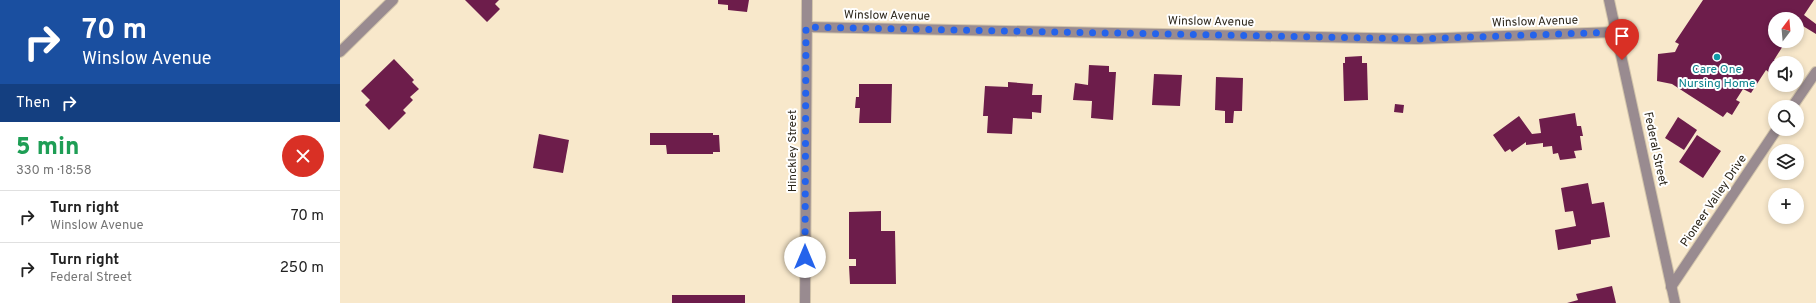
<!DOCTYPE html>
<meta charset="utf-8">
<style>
body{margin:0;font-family:Overpass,sans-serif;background:#f2f2f2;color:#222;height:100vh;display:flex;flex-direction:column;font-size:15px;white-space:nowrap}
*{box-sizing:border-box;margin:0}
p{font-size:13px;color:#767676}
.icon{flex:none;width:22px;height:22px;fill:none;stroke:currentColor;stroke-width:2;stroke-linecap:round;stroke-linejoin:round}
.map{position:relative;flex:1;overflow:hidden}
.drawer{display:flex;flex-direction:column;background:#fff;width:340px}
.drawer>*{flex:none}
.hud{background:#1a4fa0;color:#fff;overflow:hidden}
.needle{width:26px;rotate:16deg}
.fabs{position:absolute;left:1428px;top:12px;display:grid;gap:8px}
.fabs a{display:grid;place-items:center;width:36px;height:36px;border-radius:50%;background:#fff;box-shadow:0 2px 6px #0003;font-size:20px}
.pin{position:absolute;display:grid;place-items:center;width:34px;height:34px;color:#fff;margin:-41px -17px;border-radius:50% 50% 50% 0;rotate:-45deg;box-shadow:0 0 4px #0007}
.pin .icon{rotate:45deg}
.me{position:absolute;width:44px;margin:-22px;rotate:0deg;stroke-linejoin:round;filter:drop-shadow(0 0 3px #0008)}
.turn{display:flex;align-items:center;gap:14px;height:84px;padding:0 16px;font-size:18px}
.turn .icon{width:52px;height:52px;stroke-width:2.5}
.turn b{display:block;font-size:28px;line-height:34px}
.then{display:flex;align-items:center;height:38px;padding:0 16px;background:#0003;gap:8px;font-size:15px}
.round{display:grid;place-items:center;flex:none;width:42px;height:42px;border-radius:21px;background:#f2f2f2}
.summary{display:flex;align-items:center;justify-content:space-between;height:68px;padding:0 16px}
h1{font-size:24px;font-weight:800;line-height:30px;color:#1e9e55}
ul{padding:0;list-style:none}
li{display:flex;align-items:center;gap:12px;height:52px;padding:0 16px;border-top:1px solid #e0e0e0}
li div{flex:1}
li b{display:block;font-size:15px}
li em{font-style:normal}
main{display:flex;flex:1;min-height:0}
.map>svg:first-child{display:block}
</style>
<main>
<section class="drawer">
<div class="hud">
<div class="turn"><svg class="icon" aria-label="right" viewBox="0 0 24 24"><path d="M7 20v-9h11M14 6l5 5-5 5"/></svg><div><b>70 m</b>Winslow Avenue</div></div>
<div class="then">Then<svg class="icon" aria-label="right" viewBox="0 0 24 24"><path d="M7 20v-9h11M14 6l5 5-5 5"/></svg></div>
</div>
<div class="summary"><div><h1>5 min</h1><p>330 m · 18:58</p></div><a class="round" style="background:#d93025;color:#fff"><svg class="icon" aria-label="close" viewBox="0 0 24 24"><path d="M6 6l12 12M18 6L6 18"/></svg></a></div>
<ul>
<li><svg class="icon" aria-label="right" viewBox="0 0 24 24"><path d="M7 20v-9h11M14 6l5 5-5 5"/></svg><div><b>Turn right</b><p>Winslow Avenue</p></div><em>70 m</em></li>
<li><svg class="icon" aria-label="right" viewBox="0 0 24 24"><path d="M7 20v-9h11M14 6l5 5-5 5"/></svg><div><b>Turn right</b><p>Federal Street</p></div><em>250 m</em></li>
</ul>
</section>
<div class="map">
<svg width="1476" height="303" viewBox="0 0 1476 303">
<rect width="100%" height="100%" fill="#f8e8cb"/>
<g fill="#6d1d4b">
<polygon points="125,0 159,0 155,4 160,9 147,22"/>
<polygon points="378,0 409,0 407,12 388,10 388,5 378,4"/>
<polygon points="1363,0 1474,0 1464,15 1476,24 1476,34 1458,23 1457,25 1457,19 1435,19 1435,41 1446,41 1434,60 1440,63 1435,63 1435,68 1431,74 1426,70 1411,93 1403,89 1396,100 1400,102 1392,115 1387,112 1383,117 1332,84 1317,81 1318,54 1335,52 1339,44 1335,42"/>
<polygon points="1022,56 1022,63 1027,63 1028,100 1004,101 1003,63 1005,63 1005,57"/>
<polygon points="54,59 74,80 72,82 79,89 70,97 73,100 63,110 66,113 49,130 25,105 30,100 21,91"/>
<polygon points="749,65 769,66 769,72 776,72 773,120 751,118 752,101 733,100 735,83 748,85"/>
<polygon points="814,74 842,75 840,106 812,105"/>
<polygon points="876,77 903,78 902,111 894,111 893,123 885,123 885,111 875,110"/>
<polygon points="668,82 693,84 692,95 702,95 701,113 692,112 692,119 673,118 672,134 647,133 648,116 643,116 645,86 668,87"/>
<polygon points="519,84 552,84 551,123 519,123 520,108 515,108 516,97 519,97"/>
<polygon points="1055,104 1064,105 1063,113 1054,112"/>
<polygon points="1235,113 1237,126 1241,126 1243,136 1240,136 1242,150 1234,151 1236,158 1220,160 1218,153 1213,154 1212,146 1203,147 1203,143 1186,145 1186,142 1172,152 1170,149 1165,152 1153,135 1179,116 1192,134 1201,133 1199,119"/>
<polygon points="1338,117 1357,130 1344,150 1325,138"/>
<polygon points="310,133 373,133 373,135 379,135 380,152 373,152 373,154 327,154 326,145 310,145"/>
<polygon points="199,134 229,140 223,173 193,168"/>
<polygon points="1357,135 1381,151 1363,178 1339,162"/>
<polygon points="1248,183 1252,204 1264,202 1270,237 1251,240 1251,244 1218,250 1215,230 1236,226 1233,211 1225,212 1221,188"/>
<polygon points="541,211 541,231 555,231 556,284 510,284 509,266 516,266 516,259 509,259 509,212"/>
<polygon points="1272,286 1276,303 1227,303 1238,300 1236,294"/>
<rect x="332" y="295" width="73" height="8"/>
</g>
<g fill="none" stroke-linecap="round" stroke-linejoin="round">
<defs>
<g id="minor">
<polyline points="1269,0 1335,303"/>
<polyline points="467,27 1077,39 1276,32"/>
<polyline points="0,52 53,0"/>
<polyline points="1452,107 1476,72"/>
<polyline points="1331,287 1437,129"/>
<polyline points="465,303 467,0"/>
</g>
</defs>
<use href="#minor" stroke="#d3c5ab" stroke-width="12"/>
<use href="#minor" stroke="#998b90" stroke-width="10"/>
</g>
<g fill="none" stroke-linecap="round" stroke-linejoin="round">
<polyline stroke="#2563eb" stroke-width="7" stroke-dasharray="0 12.6" points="465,257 466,27 1077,39 1276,32 1282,60"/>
</g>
<circle fill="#0f9aa8" stroke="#fff" stroke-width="1.5" cx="1377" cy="57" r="4"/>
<g text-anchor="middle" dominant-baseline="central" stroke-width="4" stroke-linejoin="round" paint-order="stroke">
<g font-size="12" fill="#2c261b" stroke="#fff">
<text transform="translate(547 16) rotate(1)">Winslow Avenue</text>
<text transform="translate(871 22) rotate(1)">Winslow Avenue</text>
<text transform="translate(1195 22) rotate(-2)">Winslow Avenue</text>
<text transform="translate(1315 149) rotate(78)">Federal Street</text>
<text transform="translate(453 151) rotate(-90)">Hinckley Street</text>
<text transform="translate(1374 201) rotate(-56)">Pioneer Valley Drive</text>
</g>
<g font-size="12" fill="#0d838f" stroke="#fff">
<text x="1377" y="70">Care One<tspan x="1377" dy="14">Nursing Home</tspan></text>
</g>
</g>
</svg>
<div class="fabs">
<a><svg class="needle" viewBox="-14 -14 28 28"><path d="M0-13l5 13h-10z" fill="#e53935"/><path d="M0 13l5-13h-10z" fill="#767676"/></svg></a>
<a><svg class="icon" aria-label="sound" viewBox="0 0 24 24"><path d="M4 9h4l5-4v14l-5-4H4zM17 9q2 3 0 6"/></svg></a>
<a><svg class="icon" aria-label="search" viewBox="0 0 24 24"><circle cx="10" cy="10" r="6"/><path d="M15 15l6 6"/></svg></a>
<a><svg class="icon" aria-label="layers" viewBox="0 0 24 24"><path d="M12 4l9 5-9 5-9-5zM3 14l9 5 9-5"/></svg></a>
<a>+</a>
</div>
<div class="pin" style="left:1282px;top:60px;background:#d93025"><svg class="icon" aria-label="arrive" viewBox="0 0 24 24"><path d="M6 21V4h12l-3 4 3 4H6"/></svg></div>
<svg class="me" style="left:465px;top:257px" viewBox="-20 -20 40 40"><circle r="19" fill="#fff"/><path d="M0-13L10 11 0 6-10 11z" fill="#2563eb"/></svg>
</div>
</main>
